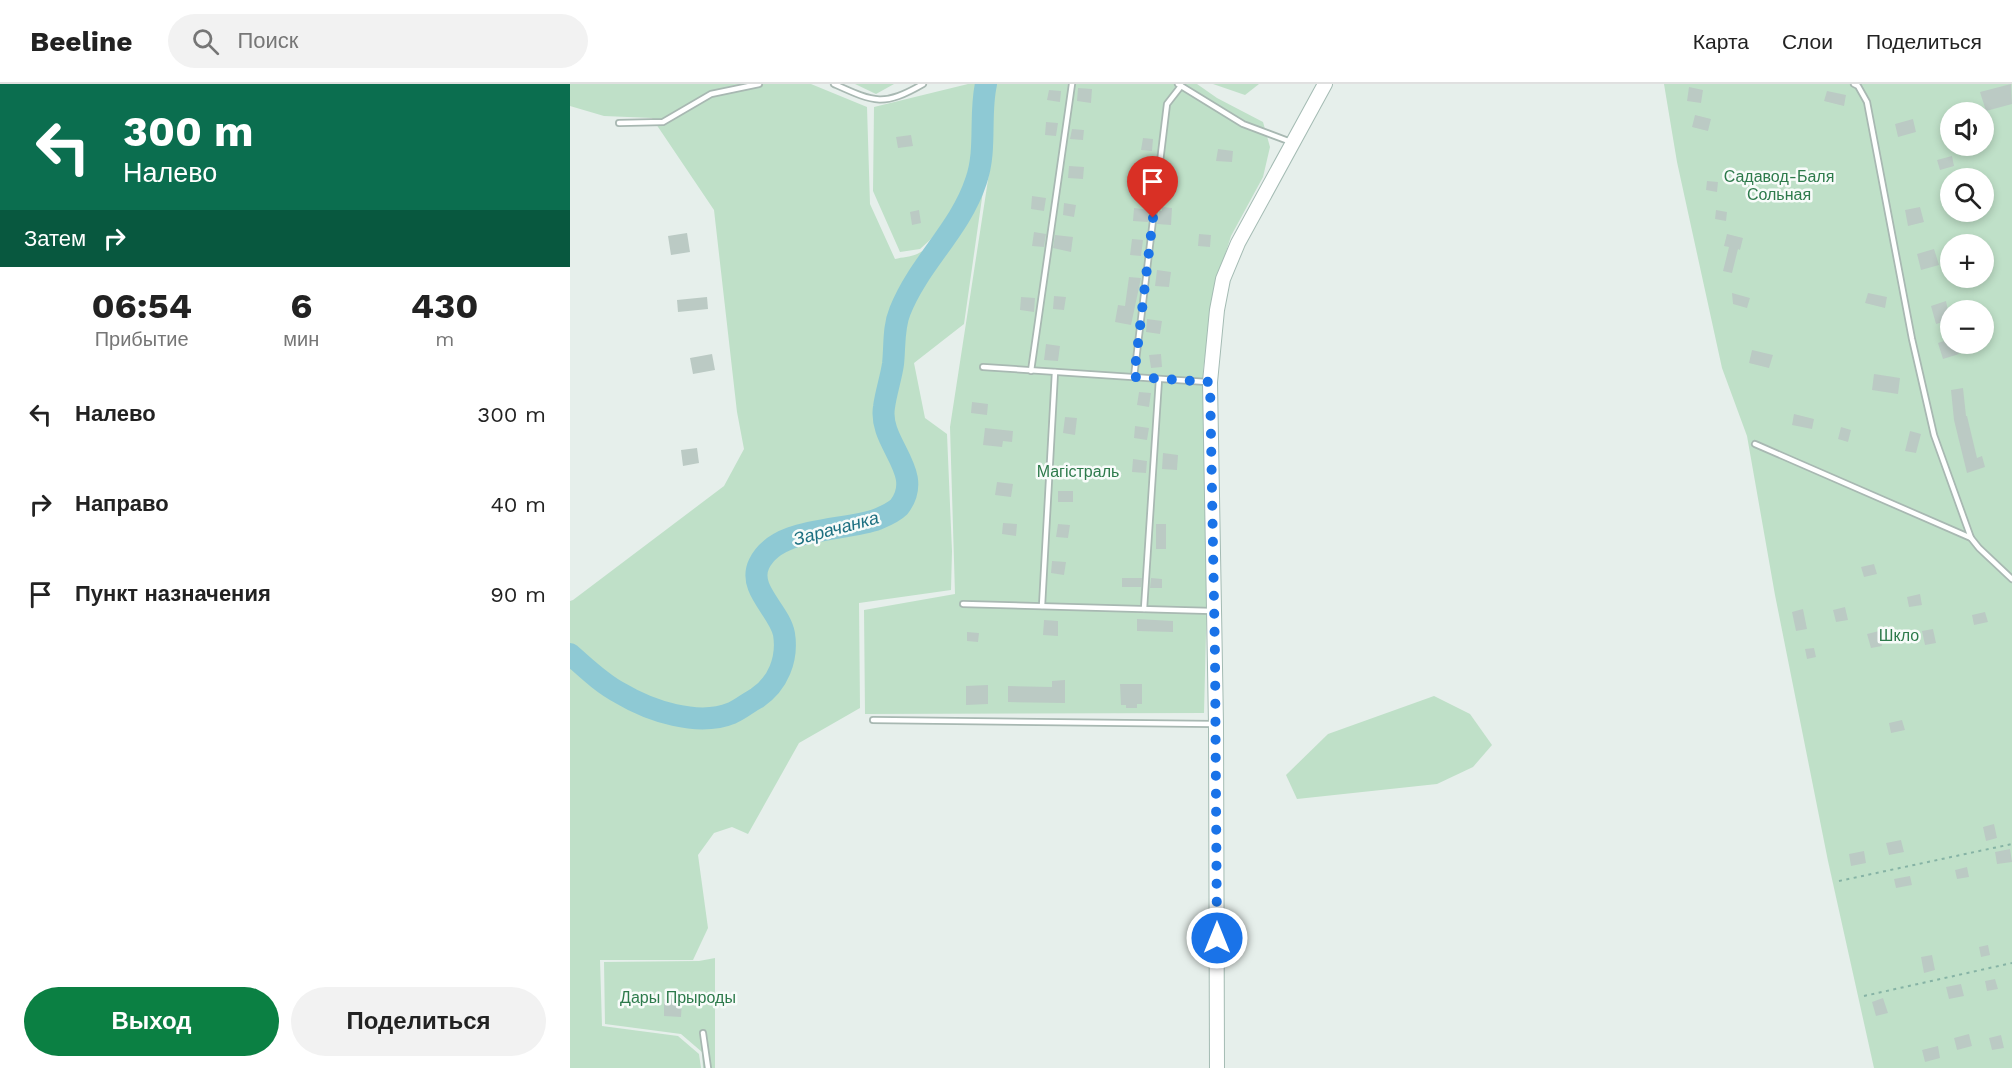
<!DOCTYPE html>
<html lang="ru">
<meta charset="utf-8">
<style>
body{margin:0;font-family:"Work Sans",sans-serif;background:#f2f2f2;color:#222;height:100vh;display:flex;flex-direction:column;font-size:22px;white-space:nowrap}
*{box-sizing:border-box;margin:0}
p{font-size:20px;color:#767676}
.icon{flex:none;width:33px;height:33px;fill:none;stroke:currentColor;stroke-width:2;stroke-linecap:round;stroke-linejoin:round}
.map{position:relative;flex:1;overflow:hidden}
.sheet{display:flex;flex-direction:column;background:#fff;width:570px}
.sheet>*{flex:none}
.top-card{background:#0b6e4f;color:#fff;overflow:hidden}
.buttons{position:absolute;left:1370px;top:18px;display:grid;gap:12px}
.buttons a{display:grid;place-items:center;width:54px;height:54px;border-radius:50%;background:#fff;box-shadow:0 3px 9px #0003;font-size:30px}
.pin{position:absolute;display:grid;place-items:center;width:51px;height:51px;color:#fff;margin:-62px -26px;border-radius:50% 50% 50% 0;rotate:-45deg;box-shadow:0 0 6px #0007}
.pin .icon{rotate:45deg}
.me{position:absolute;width:66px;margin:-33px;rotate:0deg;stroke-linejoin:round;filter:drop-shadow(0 0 4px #0008)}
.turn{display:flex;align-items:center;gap:21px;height:126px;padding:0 24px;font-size:27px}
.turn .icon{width:78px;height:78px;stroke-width:2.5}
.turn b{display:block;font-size:42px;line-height:51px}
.then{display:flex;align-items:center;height:57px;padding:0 24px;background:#0003;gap:12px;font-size:22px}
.eta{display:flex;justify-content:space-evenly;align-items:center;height:102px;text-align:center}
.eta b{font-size:36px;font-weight:700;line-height:42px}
.primary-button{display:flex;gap:12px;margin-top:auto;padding:12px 24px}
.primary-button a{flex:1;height:69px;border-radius:36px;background:#0b8043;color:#fff;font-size:24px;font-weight:700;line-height:69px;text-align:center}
.primary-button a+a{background:#f2f2f2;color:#222}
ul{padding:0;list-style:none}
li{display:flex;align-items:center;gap:18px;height:90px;padding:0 24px}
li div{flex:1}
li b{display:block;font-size:22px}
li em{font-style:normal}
header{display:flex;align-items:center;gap:36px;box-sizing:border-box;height:84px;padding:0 30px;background:#fff;border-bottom:2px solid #e0e0e0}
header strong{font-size:28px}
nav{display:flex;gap:33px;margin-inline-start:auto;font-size:21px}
.search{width:420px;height:54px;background:#f2f2f2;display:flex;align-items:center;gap:15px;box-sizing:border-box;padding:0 21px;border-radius:33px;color:#767676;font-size:22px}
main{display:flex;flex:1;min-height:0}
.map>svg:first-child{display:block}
</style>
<header>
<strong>Beeline</strong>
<div class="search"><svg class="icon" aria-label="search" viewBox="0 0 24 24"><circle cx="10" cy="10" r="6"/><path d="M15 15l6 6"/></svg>Поиск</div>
<nav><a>Карта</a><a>Слои</a><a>Поделиться</a></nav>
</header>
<main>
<section class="sheet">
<div class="top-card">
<div class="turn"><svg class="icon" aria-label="left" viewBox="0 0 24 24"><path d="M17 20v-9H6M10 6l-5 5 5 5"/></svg><div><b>300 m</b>Налево</div></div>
<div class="then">Затем<svg class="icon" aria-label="right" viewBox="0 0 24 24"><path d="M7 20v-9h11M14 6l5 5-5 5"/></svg></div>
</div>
<div class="eta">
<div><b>06:54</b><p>Прибытие</p></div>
<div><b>6</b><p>мин</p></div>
<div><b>430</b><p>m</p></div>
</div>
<ul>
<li><svg class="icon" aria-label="left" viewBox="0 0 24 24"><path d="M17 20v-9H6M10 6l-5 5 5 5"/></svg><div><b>Налево</b></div><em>300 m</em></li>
<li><svg class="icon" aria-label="right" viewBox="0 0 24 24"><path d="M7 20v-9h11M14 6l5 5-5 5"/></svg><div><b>Направо</b></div><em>40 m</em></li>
<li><svg class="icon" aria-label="arrive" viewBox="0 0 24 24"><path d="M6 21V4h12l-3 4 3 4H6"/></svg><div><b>Пункт назначения</b></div><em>90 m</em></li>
</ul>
<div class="primary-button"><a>Выход</a><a>Поделиться</a></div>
</section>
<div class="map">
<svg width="1442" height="984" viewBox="0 0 1442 984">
<rect width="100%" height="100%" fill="#e6efeb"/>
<g fill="#bfe0c8" fill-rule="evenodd">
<path d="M0,0H241L297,23L300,120L325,175C333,173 342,173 349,169C376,156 393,118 404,92L416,86L394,240L344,279L355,334L377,350L382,467L381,506L289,519L290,624L229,659L178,750L162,743L144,749L128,771L138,844L123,876H30L32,942L108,952L129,970L131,984H0V517L3,516L154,402L174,365L167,328L144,126L82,34L34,32L0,22Z"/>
<polygon points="285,0 324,0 306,10"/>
<polygon points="398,0 627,0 647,14 693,38 700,63 693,93 661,152 643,209 633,287 637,509 634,629 295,630 294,526 385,510 380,343 420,83 403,90 386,125 360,156 350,165 330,168 303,107 304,23"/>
<polygon points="643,0 689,0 675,11"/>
<path d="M1094,0H1442V984H1304L1258,777L1205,511L1177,352L1152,284L1107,78ZM1380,28H1413V62H1380ZM1380,94H1413V128H1380ZM1380,160H1413V194H1380ZM1380,226H1413V260H1380Z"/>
<polygon points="864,612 900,630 922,661 903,683 867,700 727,715 716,691 758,650"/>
<polygon points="145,874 145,984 133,984 132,968 111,950 35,940 34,878 129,877"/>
</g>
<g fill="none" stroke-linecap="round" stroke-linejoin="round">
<path stroke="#8ec9d4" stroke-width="22" d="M0,570C16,584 31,599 50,609C80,627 128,643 162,629C171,625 179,618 187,614C208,600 218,575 214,550C210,527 177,505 189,480C207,442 273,448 308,435C315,432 324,428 329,423C356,388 308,360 314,323C316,308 321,294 323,280C325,262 323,244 330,227C349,179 390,146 406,97C417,66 409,31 416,0"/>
</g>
<g fill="#bbcac4">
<polygon points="1441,0 1442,20 1416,27 1410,8"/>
<polygon points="1119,3 1133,6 1131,19 1117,17"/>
<polygon points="508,4 522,5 521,19 507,17"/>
<polygon points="479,6 491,7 490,18 477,16"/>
<polygon points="1257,7 1276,11 1274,22 1254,17"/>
<polygon points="1125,31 1141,35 1138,47 1122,43"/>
<polygon points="1343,35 1346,48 1328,53 1325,40"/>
<polygon points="476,38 488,39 486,52 475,51"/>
<polygon points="502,45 514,46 513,56 500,55"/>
<polygon points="341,51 343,62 328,64 326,53"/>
<polygon points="573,54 583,55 582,67 571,66"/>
<polygon points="648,65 663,67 662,78 646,77"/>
<polygon points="1382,72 1384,82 1370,86 1367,76"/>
<polygon points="499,82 514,83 513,95 498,94"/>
<polygon points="568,86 584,88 581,101 567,99"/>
<polygon points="593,89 606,91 605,100 592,99"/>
<polygon points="1137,97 1148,98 1147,108 1136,106"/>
<polygon points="462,112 476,114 474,127 461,125"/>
<polygon points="494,119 506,121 504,133 493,131"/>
<polygon points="592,123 602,124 601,141 587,140 589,127 592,127"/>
<polygon points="1350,123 1354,138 1338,142 1335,126"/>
<polygon points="564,124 580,126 578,138 563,137"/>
<polygon points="349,126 351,139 342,141 340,128"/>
<polygon points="1146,126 1157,128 1156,137 1145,135"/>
<polygon points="464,148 476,150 474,163 462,162"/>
<polygon points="117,149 120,168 101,171 98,152"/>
<polygon points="629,150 641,151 640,163 628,162"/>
<polygon points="1157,150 1173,154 1170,166 1168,165 1162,189 1153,187 1159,163 1154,162"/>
<polygon points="485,151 503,153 501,168 483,164"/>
<polygon points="562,155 573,156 571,172 560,171"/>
<polygon points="1364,165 1369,181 1351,186 1347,170"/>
<polygon points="587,186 601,188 599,203 585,202"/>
<polygon points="559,193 571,194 561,241 545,238 548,221 555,222"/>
<polygon points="1162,209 1180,214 1177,224 1163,220"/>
<polygon points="1298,209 1317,213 1315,224 1295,219"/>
<polygon points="484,212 496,213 494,226 483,225"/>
<polygon points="137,213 138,225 108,228 107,216"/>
<polygon points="451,213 465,214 464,228 450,226"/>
<polygon points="1376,217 1380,236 1366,240 1361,222"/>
<polygon points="577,235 592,237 590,250 576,248"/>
<polygon points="1380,255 1380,260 1386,260 1389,270 1373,275 1368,259"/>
<polygon points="476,260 490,262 488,277 474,276"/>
<polygon points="1182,266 1203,271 1199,284 1179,279"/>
<polygon points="142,270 145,286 123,290 120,274"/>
<polygon points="591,270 592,283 581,284 579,271"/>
<polygon points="1304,290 1330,294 1328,310 1302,306"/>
<polygon points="1393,304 1396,332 1397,332 1407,374 1412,372 1415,383 1397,389 1384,336 1381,306"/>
<polygon points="569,308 581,309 579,323 567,321"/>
<polygon points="402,318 418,320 417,331 401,329"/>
<polygon points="1224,330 1244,335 1242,345 1222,341"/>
<polygon points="495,333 507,334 505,351 493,349"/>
<polygon points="565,342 579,344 577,356 564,354"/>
<polygon points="1271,343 1281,346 1278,358 1268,355"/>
<polygon points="415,344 443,347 442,358 433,357 432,363 413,361"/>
<polygon points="1340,347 1351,350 1346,369 1335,367"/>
<polygon points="127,364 129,379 113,382 111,366"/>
<polygon points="593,369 608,371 607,386 592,385"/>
<polygon points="563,375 577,377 576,389 562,388"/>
<polygon points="427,398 443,400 441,413 425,411"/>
<rect x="488" y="407" width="15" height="11"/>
<polygon points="433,439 447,440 446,452 432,450"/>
<polygon points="488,440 500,441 498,454 486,453"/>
<rect x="586" y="440" width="10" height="25"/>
<polygon points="482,477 496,478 494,491 481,489"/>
<polygon points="1304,480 1307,490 1294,493 1291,483"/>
<polygon points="552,494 572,494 571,503 552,503"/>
<polygon points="581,494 592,495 592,504 580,504"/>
<polygon points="1350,510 1352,521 1339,523 1337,513"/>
<polygon points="1275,523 1278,536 1266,538 1263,526"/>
<polygon points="1233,525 1237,545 1226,547 1222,528"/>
<polygon points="1415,528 1418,538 1404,541 1402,531"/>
<polygon points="567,535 603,537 603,548 567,547"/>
<polygon points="474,536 488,537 488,552 473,551"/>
<polygon points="1363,545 1366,559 1355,561 1352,547"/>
<polygon points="1309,547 1312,562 1301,564 1297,550"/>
<polygon points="397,548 409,549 408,558 397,557"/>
<polygon points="1244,564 1246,573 1237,575 1235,565"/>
<polygon points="495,596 495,619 438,618 438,602 482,603 482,597"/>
<polygon points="550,600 572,600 572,620 567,620 567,624 556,624 556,621 551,621"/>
<polygon points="418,601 418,620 396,621 396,602"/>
<polygon points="1332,636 1335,646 1321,649 1319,639"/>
<polygon points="1424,740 1427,754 1416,757 1413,743"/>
<polygon points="1331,756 1334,768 1319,771 1316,759"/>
<polygon points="1440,765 1442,778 1427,780 1425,768"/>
<polygon points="1294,767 1296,779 1281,782 1279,770"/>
<polygon points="1397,783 1399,793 1387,795 1385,786"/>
<polygon points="1340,792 1342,801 1326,804 1324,795"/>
<polygon points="1418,861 1420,871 1411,873 1409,863"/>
<polygon points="1362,871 1365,886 1354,889 1351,873"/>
<polygon points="1425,895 1428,905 1417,907 1415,897"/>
<polygon points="1391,900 1394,912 1379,915 1376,903"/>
<polygon points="1313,914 1318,929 1306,932 1302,918"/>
<polygon points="94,915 112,916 111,933 94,932"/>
<polygon points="1399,950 1402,962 1387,966 1384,954"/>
<polygon points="1431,951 1434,964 1422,966 1419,954"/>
<polygon points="1368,962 1370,974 1355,978 1352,966"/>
</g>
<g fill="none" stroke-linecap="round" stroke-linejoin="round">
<defs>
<g id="lane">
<path d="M264,0C304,18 313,23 353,0"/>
<polyline points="608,0 673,40 721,58"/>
<polyline points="1284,0 1288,2 1297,18 1342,255 1364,351 1401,454"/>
<polyline points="49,39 93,38 141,10 189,0"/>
<polyline points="413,283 637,298"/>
<polyline points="461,287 502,0"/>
<polyline points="564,293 597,20 611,2"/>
<polyline points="1185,360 1401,454 1409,464 1442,495"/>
<polyline points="393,520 642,527"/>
<polyline points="472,522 485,288"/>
<polyline points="574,525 589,295"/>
<polyline points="303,636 643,640"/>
<polyline points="133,949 138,984"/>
</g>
<polyline id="secondary" points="647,984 646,640 640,298 647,226 653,195 668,159 755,0"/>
</defs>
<use href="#lane" stroke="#a8b8b2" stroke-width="8"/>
<use href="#secondary" stroke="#a4bbb3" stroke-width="16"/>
<g stroke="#86b3a5" stroke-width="2" stroke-dasharray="3 4.5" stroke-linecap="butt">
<polyline points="1269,797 1442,760"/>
<polyline points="1294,912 1442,879"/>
</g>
<use href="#lane" stroke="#fff" stroke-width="4.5"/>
<use href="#secondary" stroke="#fff" stroke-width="14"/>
</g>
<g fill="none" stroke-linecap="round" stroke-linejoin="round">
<polyline stroke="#1a73e8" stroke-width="10" stroke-dasharray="0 18" points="583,134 564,293 640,298 645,572 647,854"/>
</g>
<g text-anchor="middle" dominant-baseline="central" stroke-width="5" stroke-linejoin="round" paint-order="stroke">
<g font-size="16" fill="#2d7a4b" stroke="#f7fbf9">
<text x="1209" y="92">Садавод-Баля<tspan x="1209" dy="18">Сольная</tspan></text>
<text x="508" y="387">Магістраль</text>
<text x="1329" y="551">Шкло</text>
<text x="108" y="913">Дары Прыроды</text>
</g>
<g font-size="18" font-style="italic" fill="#1c6f80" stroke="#f7fbf9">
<text transform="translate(266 444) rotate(-15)">Зарачанка</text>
</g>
</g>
</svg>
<div class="buttons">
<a><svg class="icon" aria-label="sound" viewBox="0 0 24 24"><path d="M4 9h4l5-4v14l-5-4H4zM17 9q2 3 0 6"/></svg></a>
<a><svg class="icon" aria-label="search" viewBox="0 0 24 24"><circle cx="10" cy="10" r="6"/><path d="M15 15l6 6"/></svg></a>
<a>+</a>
<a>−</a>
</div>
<div class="pin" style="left:583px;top:134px;background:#d93025"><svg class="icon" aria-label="arrive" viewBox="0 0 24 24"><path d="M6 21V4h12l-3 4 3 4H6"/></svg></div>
<svg class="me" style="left:647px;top:854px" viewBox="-20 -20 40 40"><circle r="17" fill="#1a73e8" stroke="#fff" stroke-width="3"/><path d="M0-11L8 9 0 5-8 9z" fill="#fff"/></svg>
</div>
</main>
